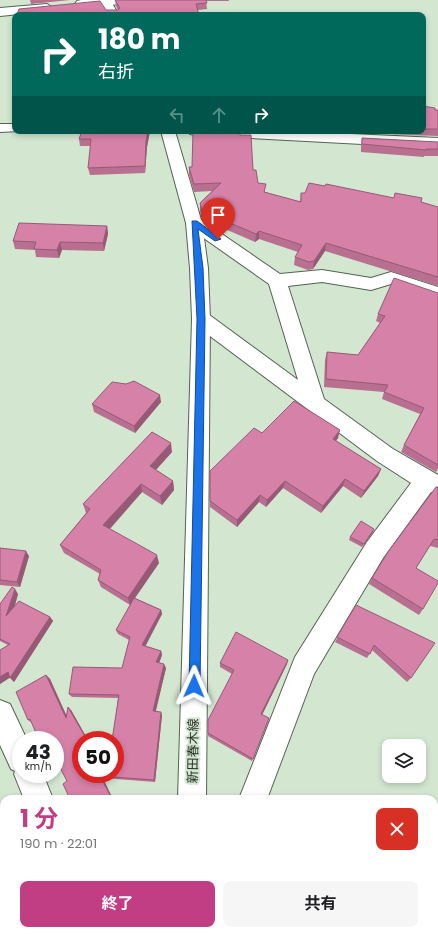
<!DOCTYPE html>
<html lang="ja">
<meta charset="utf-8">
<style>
body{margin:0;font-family:Poppins,"Noto Sans JP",sans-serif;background:#f6f6f6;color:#202124;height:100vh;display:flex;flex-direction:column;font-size:15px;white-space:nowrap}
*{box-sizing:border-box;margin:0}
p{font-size:13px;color:#757577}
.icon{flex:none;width:22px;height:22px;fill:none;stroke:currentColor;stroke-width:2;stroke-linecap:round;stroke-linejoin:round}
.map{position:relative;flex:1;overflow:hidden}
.sheet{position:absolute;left:0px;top:795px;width:438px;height:140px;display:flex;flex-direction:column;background:#fff;border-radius:12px 12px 0 0;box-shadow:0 2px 6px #0003}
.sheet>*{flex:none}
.guide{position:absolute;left:12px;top:12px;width:414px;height:122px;border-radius:8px;box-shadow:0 2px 6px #0003;background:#00695c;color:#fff;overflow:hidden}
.tools{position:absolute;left:382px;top:739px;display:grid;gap:8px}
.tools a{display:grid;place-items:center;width:44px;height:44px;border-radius:8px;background:#fff;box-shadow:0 2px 6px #0003;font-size:20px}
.speed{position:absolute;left:12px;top:731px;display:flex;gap:8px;font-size:20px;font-weight:700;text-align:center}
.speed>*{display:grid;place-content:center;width:52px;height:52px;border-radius:50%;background:#fff;box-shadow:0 2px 6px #0003;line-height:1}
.speed small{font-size:10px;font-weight:400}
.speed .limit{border:6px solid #d22;background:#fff;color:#111}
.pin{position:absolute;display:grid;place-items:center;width:34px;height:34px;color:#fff;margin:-41px -17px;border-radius:50% 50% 50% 0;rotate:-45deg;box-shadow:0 0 4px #0007}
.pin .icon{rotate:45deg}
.me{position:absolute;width:44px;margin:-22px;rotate:1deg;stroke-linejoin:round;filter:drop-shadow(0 0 3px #0008)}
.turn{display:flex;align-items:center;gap:14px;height:84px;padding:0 20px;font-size:18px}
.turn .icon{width:52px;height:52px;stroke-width:2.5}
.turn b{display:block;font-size:28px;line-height:34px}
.lanes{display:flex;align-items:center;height:38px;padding:0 20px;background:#0003;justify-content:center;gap:20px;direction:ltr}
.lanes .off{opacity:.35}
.round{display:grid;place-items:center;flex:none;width:42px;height:42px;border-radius:8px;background:#f6f6f6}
.head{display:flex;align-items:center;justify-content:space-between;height:68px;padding:0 20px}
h1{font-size:24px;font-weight:700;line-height:30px;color:#c13e84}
.button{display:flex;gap:8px;margin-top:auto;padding:8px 20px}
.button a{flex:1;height:46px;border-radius:8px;background:#c13e84;color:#fff;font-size:16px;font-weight:700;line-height:46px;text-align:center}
.button a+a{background:#f6f6f6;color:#202124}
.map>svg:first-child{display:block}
</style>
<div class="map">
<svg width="438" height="935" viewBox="0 0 438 935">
<rect width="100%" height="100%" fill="#d2e6d0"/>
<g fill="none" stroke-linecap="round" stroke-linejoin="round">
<defs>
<g id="street">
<polygon points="81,0 130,0 124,4 77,7 75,4 77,1"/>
<polygon points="47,4 53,8 51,11 0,16 0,8"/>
<polygon points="0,124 15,124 15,131 20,131 0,132"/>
<polygon points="188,131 286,131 438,138 438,148 195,135 190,134"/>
<polygon points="194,218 200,219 280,274 322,270 371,278 391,272 438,287 438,300 391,284 371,290 322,282 288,286 324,399 393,449 438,475 438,495 431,492 383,558 314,674 267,799 239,799 295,657 367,542 411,483 377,461 194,324 192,319 194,314 201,312 208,314 298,380 269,284 188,227 186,223 188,219"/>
<polygon points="0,700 10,704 27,740 21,740 21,774 43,774 53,799 24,799 14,774 15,771 11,769 0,745"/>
<polygon points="85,931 117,931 118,935 86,935"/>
<polygon points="191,931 223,931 222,935 190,935"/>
</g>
<g id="secondary">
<polygon points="98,0 110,0 119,15 107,15"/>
<polygon points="161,131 175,131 202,223 208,268 210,319 206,799 178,799 192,319 190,268 186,223"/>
<rect x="171" y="931" width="32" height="4"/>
</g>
</defs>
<use href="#street" stroke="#536452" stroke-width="2"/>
<use href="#secondary" stroke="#536452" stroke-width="2"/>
<use href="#street" fill="#fff" fill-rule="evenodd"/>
<use href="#secondary" fill="#fff" fill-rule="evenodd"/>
</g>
<g fill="#b86f90">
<polygon points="30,0 70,0 31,4"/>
<polygon points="115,0 229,0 229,1 206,1 207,9 198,10 106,10 118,10 116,6"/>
<polygon points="15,21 15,35 14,35 13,28"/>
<polygon points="423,106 435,110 438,110 438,136 361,133 361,131 355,131 423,131"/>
<polygon points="82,131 150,131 147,147 145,173 90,175 88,168 91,146 80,146 79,139"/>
<polygon points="240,135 253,170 258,183 265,192 300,202 301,193 394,198 421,202 438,207 438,286 325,251 313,269 308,270 294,265 295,257 298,252 259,239 255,242 202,219 200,211 200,203 212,191 194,192 189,175 189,167 192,167"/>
<polygon points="362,138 438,142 438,156 424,156 424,157 361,152 361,145"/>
<polygon points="107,226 108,234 104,251 62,250 59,258 36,257 35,250 15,249 13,241"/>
<polygon points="438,293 438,469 436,472 401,452 404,445 420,414 382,399 384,392 324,387 325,360 327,352 358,355 380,323 376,321 378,314"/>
<polygon points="161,402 135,433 94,412 92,404"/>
<polygon points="262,433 338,438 336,441 381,469 378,476 361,498 343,486 321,513 283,488 266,507 259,502 237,527 210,507 210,471"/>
<polygon points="172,452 156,470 173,481 174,490 162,505 142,492 110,529 159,563 135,598 161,610 162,614 145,646 161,651 162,655 159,663 166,668 155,712 162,715 155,782 103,778 67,781 55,740 28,720 46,675 50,679 66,716 71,710 108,775 118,698 72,697 69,694 122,668 129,640 118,634 116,630 130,605 101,587 98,580 100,574 64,553 60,545 86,513 83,504"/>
<polygon points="438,487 438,548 430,546 416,568 423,609 419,615 369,584 372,578"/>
<polygon points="373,532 362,547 349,540 350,537"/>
<polygon points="0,548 29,556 20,587 0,585"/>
<polygon points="18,594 15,606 50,617 53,621 14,682 10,677 0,684 8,645 0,641 0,604"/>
<polygon points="356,605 411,678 407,682 372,650 367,658 335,642"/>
<polygon points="288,660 287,664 262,715 268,722 252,761 208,736 208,733 232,674 220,667 220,663"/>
<polygon points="350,931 386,931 393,935 349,935"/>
</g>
<g fill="#965a76">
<polygon points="148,131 150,131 147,147 145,173 145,166 146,141"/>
<polygon points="107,226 108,234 104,251 103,243"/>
<polygon points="259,231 259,239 255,242 256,234"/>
<polygon points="60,242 62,250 59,258 57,250"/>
<polygon points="326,243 325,251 313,269 314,261"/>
<polygon points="160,395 161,402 135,433 134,426"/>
<polygon points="340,430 338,438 331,446 333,439"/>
<polygon points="171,443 172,452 151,475 150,466"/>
<polygon points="381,469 378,476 361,498 364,491"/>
<polygon points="345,479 343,486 321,513 323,506"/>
<polygon points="173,481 174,490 162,505 160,496"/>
<polygon points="285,481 283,488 266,507 267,500"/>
<polygon points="141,484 142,492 106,533 103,525"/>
<polygon points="260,495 259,502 237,527 237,520"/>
<polygon points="374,529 373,532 362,547"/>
<polygon points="26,551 29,556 20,587 17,582"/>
<polygon points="157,555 159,563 130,605 128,598"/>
<polygon points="15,589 18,594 10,621 6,616"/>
<polygon points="161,610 162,614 144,649 142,645"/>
<polygon points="50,617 53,621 14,682 10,678 11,677 0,684 0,677"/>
<polygon points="161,651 162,655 158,666 156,662"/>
<polygon points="288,660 287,664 261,717 261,714"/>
<polygon points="164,664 166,668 155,715 153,711"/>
<polygon points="46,675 50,679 69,721 66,718"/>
<polygon points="68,707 71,710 88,740 87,740"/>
<polygon points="161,712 162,715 155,782 154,780"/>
<polygon points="100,776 103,778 113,799 112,799"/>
<polygon points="0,830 4,837 0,840"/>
<polygon points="52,931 56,931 58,935 54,935"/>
</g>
<g fill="#d681a8" stroke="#965a76">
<polygon points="115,0 206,0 207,3 196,4 199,15 17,15 19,9 100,1 106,10 118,10 120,8"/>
<polygon points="15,21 15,28 13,28"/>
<polygon points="423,106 435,108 435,110 438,110 438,129 423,129"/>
<polygon points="82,131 148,131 146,141 145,166 88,168 91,139 79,139"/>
<polygon points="193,131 240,131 240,135 251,135 253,170 256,170 258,183 266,184 264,192 301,202 301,193 305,193 309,183 325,186 326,184 394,198 395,193 422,198 421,202 438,207 438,277 326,243 314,261 309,262 295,257 302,245 259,231 256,234 202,211 200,203 221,183 194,184 189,167 192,167"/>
<polygon points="362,138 438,142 438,149 426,149 426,150 362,144"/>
<polygon points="19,223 107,226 103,243 60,242 57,250 34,249 36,242 13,241"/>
<polygon points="394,278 438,293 438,465 404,445 424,408 384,392 388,385 326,379 327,352 358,355 385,316 378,314"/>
<polygon points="134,381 160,395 134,426 92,404 112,382 126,384"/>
<polygon points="294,401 340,430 333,439 381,469 364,491 345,479 323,506 285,481 267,500 260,495 237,520 210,501 210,471 254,428 262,433"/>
<polygon points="152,432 171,443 150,466 173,481 160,496 141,484 103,525 157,555 128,598 98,580 101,570 60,545 90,509 83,504"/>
<polygon points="436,487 438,487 438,540 434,539 416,568 438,581 438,583 423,609 372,578 388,552"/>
<polygon points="361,521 374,529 364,544 350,537"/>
<polygon points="0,548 26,551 17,582 0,580"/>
<polygon points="12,587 15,589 6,616 19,601 50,617 10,678 8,672 0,677 0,650 10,644 0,639 0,604"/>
<polygon points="134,598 161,610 142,645 161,651 156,662 164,664 153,711 161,712 154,780 100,776 112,799 70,799 63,784 67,781 55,758 55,740 39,740 30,719 28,720 16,692 46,675 66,718 68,707 87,740 81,740 81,774 106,774 108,776 108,774 115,774 115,740 112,740 119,695 69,694 73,667 122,668 130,637 116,630"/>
<polygon points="356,605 435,643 411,678 374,645 370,654 337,637"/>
<polygon points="236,632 288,660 261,714 269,718 253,759 208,733 208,720 234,670 220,663"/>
<polygon points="4,880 4,931 52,931 54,935 0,935 0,883"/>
<polygon points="354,931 386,931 393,935 353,935"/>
</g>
<polygon fill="#1a73e8" stroke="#114b97" points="192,221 197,221 221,239 215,241 198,229 203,268 205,319 200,686 198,689 194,691 191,689 189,686 197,319"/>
<g text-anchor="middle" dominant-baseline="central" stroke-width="4" stroke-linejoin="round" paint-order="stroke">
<g font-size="13" fill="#2a3129" stroke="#d2e6d0">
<text transform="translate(193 751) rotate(-89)">新田春木線</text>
</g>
</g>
</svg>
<div class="tools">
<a><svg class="icon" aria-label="layers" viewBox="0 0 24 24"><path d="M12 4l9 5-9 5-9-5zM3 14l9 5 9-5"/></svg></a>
</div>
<div class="speed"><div>43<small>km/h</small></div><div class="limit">50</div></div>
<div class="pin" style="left:218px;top:239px;background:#d93025"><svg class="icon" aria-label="arrive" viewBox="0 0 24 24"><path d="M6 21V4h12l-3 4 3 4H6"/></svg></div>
<svg class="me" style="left:194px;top:686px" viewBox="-20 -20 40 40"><path d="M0-17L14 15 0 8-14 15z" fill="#1a73e8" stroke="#fff" stroke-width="4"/></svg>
<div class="guide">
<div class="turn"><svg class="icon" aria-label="right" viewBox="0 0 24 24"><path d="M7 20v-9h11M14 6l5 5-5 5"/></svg><div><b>180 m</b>右折</div></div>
<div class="lanes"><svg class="icon off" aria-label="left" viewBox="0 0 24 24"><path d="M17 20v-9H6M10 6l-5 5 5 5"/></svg><svg class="icon off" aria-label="ahead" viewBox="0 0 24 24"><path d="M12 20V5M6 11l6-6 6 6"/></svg><svg class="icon" aria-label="right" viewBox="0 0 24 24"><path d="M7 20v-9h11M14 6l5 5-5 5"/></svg></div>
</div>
<section class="sheet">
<div class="head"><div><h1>1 分</h1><p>190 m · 22:01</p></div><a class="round" style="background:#d93025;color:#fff"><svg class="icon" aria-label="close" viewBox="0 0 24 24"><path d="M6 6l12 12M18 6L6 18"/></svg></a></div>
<div class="button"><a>終了</a><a>共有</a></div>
</section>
</div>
